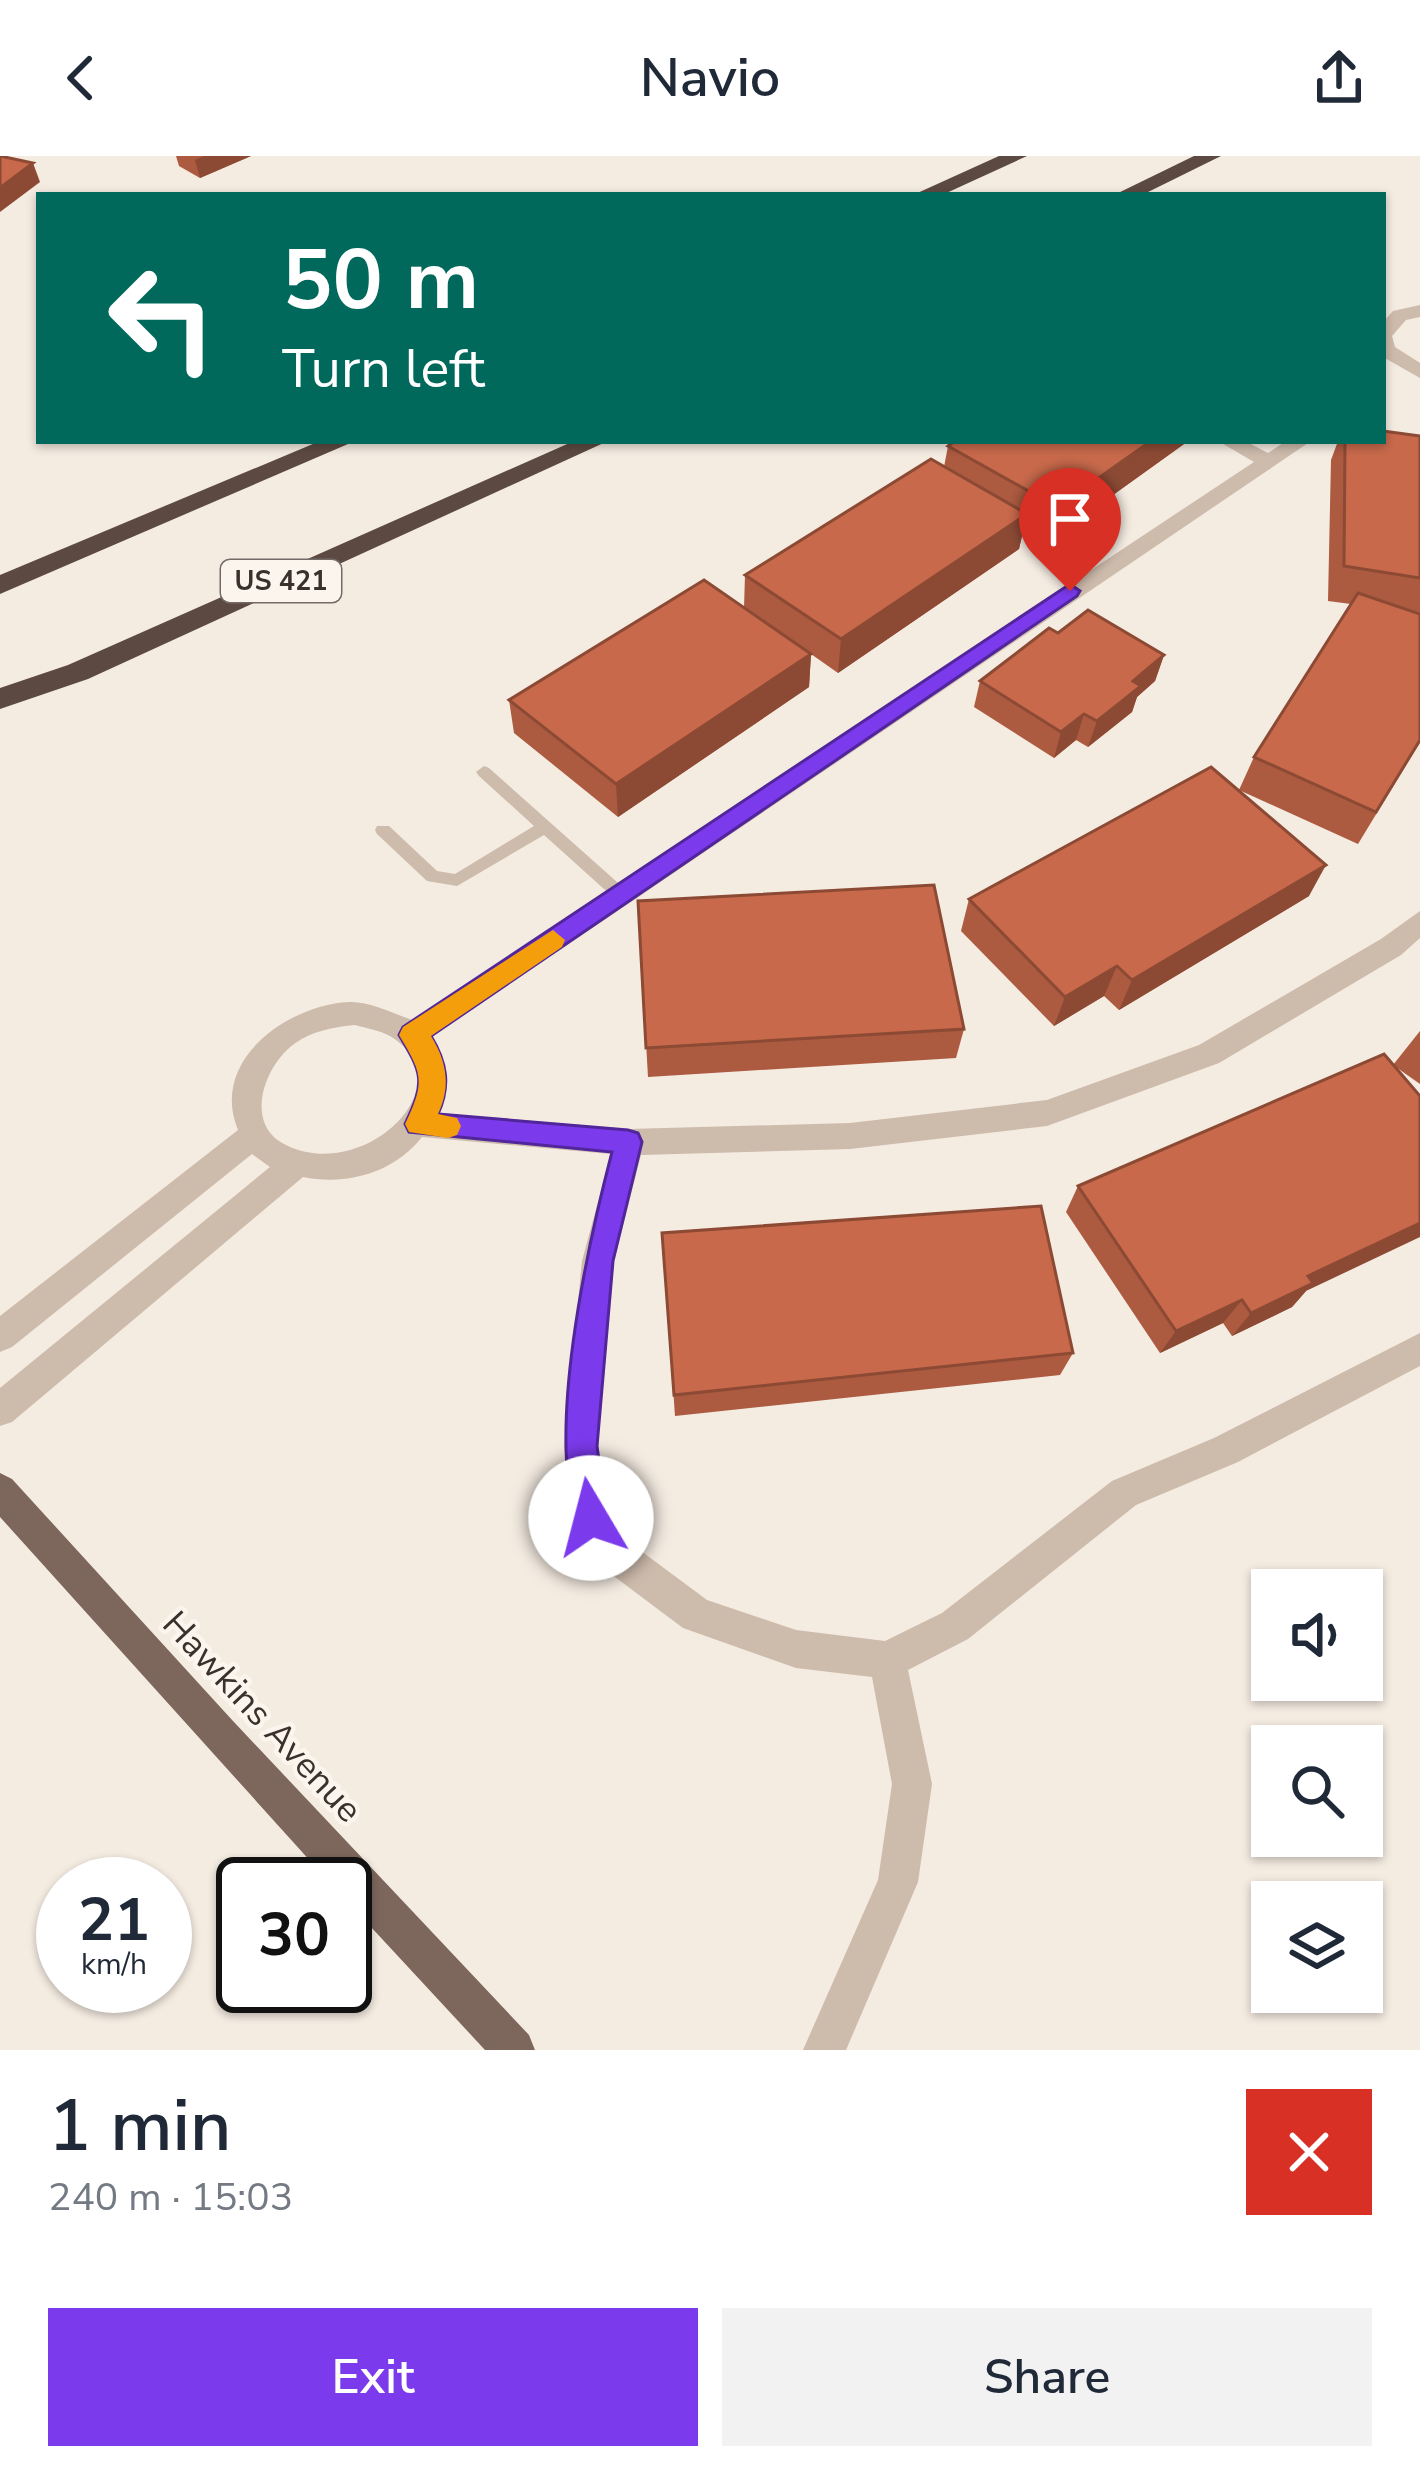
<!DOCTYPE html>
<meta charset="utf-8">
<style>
body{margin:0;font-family:"Nunito Sans",sans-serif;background:#f2f2f3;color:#1f2937;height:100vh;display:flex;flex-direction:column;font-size:45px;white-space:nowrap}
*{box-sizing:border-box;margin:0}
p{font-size:39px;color:#747a83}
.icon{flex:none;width:66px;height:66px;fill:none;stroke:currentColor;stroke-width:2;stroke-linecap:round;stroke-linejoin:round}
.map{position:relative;height:1894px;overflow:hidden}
.drawer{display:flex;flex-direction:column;background:#fff;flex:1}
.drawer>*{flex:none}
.banner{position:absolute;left:36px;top:36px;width:1350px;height:252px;border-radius:0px;box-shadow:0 3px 9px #0004;background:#00695c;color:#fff;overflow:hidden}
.fabs{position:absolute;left:1251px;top:1413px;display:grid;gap:24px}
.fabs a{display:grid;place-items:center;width:132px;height:132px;border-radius:0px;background:#fff;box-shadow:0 3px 9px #0004;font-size:60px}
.speed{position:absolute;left:36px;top:1701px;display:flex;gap:24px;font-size:60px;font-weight:700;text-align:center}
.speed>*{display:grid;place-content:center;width:156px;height:156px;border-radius:50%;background:#fff;box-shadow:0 3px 9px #0004;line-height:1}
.speed small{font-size:30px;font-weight:400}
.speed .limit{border:6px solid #111;border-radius:18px;background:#fff;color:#111}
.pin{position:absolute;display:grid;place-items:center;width:102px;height:102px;color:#fff;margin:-123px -51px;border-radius:50% 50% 50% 0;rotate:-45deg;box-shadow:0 0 12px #0007}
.pin .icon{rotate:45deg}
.me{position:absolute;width:132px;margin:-66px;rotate:352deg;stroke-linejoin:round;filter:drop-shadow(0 0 9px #0008)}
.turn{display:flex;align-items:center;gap:42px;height:252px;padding:0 48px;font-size:54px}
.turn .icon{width:156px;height:156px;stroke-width:2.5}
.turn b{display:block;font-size:84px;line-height:102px}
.round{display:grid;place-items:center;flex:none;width:126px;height:126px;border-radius:0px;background:#f2f2f3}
.overview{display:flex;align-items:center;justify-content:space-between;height:204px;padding:0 48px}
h1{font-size:72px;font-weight:600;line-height:90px}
.button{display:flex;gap:24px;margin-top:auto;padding:24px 48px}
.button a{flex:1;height:138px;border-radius:0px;background:#7c3aed;color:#fff;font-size:48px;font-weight:600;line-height:138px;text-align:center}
.button a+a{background:#f2f2f3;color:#1f2937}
header{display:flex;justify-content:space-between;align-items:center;height:156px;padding:0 48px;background:#fff;font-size:54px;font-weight:600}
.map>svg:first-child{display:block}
</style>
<header><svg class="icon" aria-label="back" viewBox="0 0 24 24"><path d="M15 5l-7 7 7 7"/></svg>Navio<svg class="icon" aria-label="share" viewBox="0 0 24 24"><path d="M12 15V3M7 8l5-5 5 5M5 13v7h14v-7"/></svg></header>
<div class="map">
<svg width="1420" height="1894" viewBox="0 0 1420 1894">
<rect width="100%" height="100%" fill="#f4ebe1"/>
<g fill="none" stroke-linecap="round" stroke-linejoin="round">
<polygon fill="#cdbbac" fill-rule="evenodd" points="484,610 489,612 626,734 628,738 626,742 614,742 544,679 457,730 427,725 377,678 375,674 377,670 389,670 437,715 455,718 534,670 479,620 476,616"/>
<g fill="#cdbbac" fill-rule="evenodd">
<polygon points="1420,149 1420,161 1406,164 1392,180 1395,191 1420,207 1420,222 1383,201 1383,166 1393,155"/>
<path d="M1218,285H1245L1268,297L1286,285H1311L430,882C450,905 446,930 438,957L629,973L850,967L1047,944L1199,889L1381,783L1420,755V782L1401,799L1219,907L1047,970L850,993L641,999L614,1105L598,1290L608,1355L637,1392L707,1444L796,1474L885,1485L942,1457L1112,1325L1214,1282L1420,1177V1210L1238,1306L1136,1349L968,1483L908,1514L932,1628L918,1726L846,1894H803L878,1724L892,1628L872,1521L796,1512L683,1472L611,1418L578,1375L564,1290L582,1105L611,998L422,981C394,1017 346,1030 303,1021L12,1266L0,1270V1232L270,1011L252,998L12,1191L0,1196V1160L238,974C209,904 288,849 349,846C368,845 393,857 412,864L1254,306ZM355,869C366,872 381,875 390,880C468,927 365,1028 286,989C243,969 264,910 294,888C312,875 333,871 355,869Z"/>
</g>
<polygon fill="#7d675c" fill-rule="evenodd" points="0,1317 12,1323 233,1565 529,1879 535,1894 485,1894 345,1743 345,1728 331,1728 0,1361"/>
<g fill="#5c4a42" fill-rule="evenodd">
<polygon points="999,0 1027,0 942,39 913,39"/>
<polygon points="1194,0 1221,0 1142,39 1114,39"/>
<polygon points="320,285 355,285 0,438 0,419"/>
<polygon points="574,285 608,285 88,523 0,553 0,532 68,509"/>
</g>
</g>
<g fill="#ac5a40">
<polygon points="176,0 251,0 200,22 179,10"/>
<polygon points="1420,280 1420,586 1358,688 1239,634 1254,601 1351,448 1328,445 1331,304 1338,285 1383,285"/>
<polygon points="1187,286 1074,367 1066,362 1040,380 1024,371 1019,393 838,517 811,498 809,531 618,661 514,577 509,544 744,452 745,419 944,311 948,290"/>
<polygon points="1058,477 1164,499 1155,525 1137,541 1132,556 1088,591 1076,584 1054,602 974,551 980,525"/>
<polygon points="1309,740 1119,854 1104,840 1054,870 961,775 969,743"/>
<polygon points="638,745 964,873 956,902 648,921"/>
<polygon points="1420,875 1420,928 1393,909"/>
<polygon points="1078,1030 1306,1135 1292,1151 1232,1180 1223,1167 1160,1197 1066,1056"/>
<polygon points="662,1077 1073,1197 1060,1219 675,1260"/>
</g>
<g fill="#8c4a34">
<polygon points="204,0 251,0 200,22 195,4"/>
<polygon points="33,7 40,26 0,56 0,32"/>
<polygon points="1151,285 1188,285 1074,367 1083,333"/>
<polygon points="1074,328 1066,362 1040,380 1048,346"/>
<polygon points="1027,358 1019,393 838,517 841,483"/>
<polygon points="811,498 809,531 618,661 616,628"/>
<polygon points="1164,499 1155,525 1137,541 1132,556 1088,591 1097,565 1133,525"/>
<polygon points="1084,558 1076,584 1054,602 1061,576"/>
<polygon points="1326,709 1309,740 1119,854 1132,824"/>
<polygon points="1117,810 1104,840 1054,870 1065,841"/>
<polygon points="1420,1067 1420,1081 1306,1135 1292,1151 1232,1180 1251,1157 1308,1120"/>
<polygon points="1242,1144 1223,1167 1160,1197 1176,1175"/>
</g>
<g fill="#c8694b" stroke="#8c4a34" stroke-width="3">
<polygon points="0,0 33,7 0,32"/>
<polygon points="1383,275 1420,280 1420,422 1344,410 1345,285 1383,285"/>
<polygon points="955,285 1151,285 1083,333 1074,328 1048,346 948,290"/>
<polygon points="931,303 1027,358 841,483 745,419"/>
<polygon points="704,424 811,498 616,628 509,544"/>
<polygon points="1358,437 1420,458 1420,584 1376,656 1254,601"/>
<polygon points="1088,454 1164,499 1133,525 1141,530 1097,565 1084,558 1061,576 980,525 1049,472 1058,477"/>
<polygon points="1211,611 1326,709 1132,824 1117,810 1065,841 969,743"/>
<polygon points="934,729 964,873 646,892 638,745"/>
<polygon points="1384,898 1420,940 1420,1067 1308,1120 1313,1127 1251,1157 1242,1144 1176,1175 1078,1030"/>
<polygon points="1041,1050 1073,1197 674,1239 662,1077"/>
</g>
<path fill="#7c3aed" stroke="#51269a" stroke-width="3" d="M1070,428L1080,435L1077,440L431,880C447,906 451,930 438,958L628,974L638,977L642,986L613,1105L597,1290L607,1362L602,1373L591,1378L580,1373C543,1285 588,1088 612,996L409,976L405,968C426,925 422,917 399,879L403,871Z"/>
<path fill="#f59e0b" d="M553,774L565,784L562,791L431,880C447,906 451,930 438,958L457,962L461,970L457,979L448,982L409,976L405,968C426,925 422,917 399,879L403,871Z"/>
<g text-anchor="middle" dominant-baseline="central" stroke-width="9" stroke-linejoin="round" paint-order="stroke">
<rect fill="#fbf5ee" stroke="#756b66" stroke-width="3" x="221" y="404" width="120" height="42" rx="9"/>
<g font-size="27" font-weight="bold" fill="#3b302b">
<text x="281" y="425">US 421</text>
</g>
<g font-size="36" fill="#3b302b" stroke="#fbf5ee">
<text transform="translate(262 1561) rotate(47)">Hawkins Avenue</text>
</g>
</g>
</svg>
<div class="fabs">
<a><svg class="icon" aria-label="sound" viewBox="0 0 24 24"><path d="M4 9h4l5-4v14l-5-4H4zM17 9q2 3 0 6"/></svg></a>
<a><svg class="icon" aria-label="search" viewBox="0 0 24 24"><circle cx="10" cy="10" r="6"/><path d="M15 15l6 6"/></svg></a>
<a><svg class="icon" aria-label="layers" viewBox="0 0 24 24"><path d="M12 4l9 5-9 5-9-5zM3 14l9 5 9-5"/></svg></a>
</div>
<div class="speed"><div>21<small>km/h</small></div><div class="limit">30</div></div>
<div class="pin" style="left:1070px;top:435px;background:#d93025"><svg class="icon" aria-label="arrive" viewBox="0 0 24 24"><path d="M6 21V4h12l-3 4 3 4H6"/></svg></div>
<svg class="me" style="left:591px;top:1362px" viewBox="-20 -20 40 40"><circle r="19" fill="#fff"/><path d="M0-13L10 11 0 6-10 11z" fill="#7c3aed"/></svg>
<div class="banner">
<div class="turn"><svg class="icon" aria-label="left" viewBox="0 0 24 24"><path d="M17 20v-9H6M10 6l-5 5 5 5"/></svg><div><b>50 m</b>Turn left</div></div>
</div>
</div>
<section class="drawer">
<div class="overview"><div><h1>1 min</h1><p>240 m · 15:03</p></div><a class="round" style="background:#d93025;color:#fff"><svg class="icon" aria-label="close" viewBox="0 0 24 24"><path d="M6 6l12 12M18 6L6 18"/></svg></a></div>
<div class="button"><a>Exit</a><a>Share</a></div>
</section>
